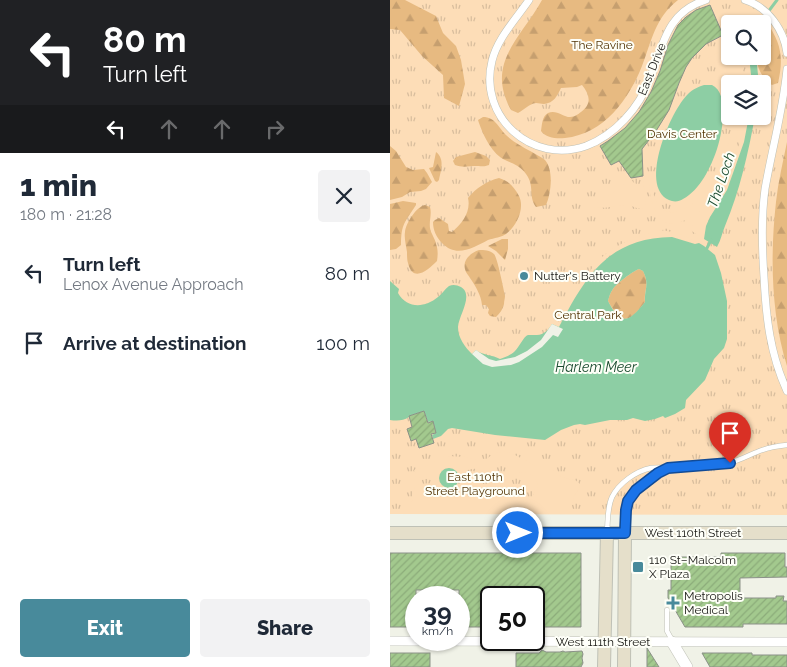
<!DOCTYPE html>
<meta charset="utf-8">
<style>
body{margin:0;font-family:Raleway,sans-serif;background:#f2f2f3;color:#1f2937;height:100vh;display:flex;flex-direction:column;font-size:19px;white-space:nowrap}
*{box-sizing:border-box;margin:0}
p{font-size:16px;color:#747a83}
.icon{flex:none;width:28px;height:28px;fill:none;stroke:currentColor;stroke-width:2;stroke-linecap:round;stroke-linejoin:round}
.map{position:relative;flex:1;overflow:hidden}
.sheet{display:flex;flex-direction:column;background:#fff;width:390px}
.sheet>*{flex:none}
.top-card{background:#202124;color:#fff;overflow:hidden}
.controls{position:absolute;left:331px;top:15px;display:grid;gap:10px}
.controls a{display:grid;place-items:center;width:50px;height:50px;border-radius:5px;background:#fff;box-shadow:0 1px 4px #0004;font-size:25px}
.speed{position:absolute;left:15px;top:586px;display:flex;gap:10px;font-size:25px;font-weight:700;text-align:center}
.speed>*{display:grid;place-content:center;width:65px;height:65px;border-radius:50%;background:#fff;box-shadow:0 1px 4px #0004;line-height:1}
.speed small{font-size:12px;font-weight:400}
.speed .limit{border:2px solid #111;border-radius:8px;background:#fff;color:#111}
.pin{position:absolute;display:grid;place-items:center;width:42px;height:42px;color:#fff;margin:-51px -21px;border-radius:50% 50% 50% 0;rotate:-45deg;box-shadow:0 0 5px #0007}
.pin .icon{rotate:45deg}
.me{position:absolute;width:55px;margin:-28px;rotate:90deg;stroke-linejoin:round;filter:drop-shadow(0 0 4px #0008)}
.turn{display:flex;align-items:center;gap:18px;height:105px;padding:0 20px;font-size:22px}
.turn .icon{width:65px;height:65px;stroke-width:2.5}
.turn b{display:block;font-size:35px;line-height:42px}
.lanes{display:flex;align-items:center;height:48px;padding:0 20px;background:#0003;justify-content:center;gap:25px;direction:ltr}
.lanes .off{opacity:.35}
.round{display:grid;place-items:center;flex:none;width:52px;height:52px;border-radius:5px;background:#f2f2f3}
.summary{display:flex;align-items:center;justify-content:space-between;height:85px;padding:0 20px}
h1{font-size:30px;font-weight:800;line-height:38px}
.primary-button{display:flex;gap:10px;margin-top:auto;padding:10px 20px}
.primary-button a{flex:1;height:58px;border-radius:5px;background:#488a9b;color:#fff;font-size:20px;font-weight:800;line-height:58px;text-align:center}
.primary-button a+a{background:#f2f2f3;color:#1f2937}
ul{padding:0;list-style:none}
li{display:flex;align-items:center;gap:15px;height:70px;padding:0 20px}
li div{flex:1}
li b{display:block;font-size:19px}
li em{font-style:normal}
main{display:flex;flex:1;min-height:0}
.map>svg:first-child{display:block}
</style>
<main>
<section class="sheet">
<div class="top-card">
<div class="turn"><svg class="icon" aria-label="left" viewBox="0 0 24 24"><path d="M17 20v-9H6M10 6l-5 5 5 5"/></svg><div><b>80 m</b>Turn left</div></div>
<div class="lanes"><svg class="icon" aria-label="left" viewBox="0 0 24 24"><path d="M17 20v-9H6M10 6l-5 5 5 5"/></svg><svg class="icon off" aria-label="ahead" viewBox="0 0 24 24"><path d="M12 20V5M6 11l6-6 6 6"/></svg><svg class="icon off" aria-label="ahead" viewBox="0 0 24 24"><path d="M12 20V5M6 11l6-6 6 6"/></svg><svg class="icon off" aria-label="right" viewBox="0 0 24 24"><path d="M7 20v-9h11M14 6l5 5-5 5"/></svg></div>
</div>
<div class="summary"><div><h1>1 min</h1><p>180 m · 21:28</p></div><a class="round"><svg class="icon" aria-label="close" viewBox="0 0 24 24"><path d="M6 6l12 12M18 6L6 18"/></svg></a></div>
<ul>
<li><svg class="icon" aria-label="left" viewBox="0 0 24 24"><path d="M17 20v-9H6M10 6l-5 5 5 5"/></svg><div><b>Turn left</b><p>Lenox Avenue Approach</p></div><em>80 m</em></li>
<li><svg class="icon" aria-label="arrive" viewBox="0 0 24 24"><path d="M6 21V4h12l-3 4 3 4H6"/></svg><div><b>Arrive at destination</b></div><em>100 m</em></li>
</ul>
<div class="primary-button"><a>Exit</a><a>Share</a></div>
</section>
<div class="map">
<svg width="397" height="667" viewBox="0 0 397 667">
<defs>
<pattern id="grass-tufts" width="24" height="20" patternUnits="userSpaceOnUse" patternTransform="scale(1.25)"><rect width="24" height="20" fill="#fdddb7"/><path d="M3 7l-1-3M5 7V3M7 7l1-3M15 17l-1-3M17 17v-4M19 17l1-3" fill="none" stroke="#d8bd9d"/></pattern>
<pattern id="forest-firs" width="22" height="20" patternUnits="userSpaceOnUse" patternTransform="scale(1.25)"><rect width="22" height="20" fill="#e7ba81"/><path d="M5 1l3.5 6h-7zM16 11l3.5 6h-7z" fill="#c69f6f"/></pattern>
<pattern id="building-hatch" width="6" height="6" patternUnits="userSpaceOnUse" patternTransform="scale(1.25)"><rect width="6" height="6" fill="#a3c98e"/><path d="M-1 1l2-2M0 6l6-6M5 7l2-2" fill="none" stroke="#8cac7a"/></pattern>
</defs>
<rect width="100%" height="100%" fill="#f0f2e7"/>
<path fill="url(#grass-tufts)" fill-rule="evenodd" d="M0,0H397V515L0,514ZM340,24H372V56H340ZM340,84H372V116H340Z"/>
<g fill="url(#forest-firs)">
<polygon points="0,0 15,0 46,16 53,33 66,46 71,60 75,84 69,106 54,98 53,75 32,56 10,30 0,29"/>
<path d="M152,0H288C265,18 262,40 252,66C239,99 214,134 175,138C167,139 156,138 151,131C152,125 152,116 158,113C166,109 173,117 180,117C185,117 188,114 191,112C202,104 200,95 192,85L187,87L171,88C167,96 164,103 154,104C151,104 149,103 146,103C139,104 134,110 128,113L121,110C95,63 131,38 152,0Z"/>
<path d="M376,21C391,43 394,57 388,83L382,85C371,76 368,70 366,56H372V24Z"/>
<path d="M93,117C105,117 108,127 116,135C123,142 133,147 142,152C146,155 152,157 155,160C164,170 161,194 156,205L146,207C138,196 145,186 136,174C129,165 123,164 113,159C101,152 92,133 88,120Z"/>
<path d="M397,142V366C381,315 380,255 386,202C388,182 393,162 397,142Z"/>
<polygon points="0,146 6,151 16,167 23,170 34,169 37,173 42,182 36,189 31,191 20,192 12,197 0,200"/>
<path d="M46,152C55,159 51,170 49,180L47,182L45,181L39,168L43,167Z"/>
<path d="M85,152L96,156L100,160L99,165C94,167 92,166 87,166C78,166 73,168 65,165L63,161L66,157Z"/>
<path d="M109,178C119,181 124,187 129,196C135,208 127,226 116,234C112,237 104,238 98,240C83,248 66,258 52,243C46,237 43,230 43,222L45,220L49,218L58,224L59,231L62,232C73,223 81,211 78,198C86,188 97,181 109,178Z"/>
<path d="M13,201L26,203V205C15,222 11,224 11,245L6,249L0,250V204Z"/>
<path d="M35,205L40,207C42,214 39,221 40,228C41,234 45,238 46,244C48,249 48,255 47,261C39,269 23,284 18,263C17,260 17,255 17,252C16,245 14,238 15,232C16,223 26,207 35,205Z"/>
<polygon points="112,239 118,239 118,249 115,260 106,251 98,246"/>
<path d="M89,250C94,250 100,250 104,254C107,256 114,291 115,296C115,298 114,301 114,304C113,309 110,313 106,317L100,316L98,313L99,309L96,305H92C91,295 86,287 80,278C79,276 77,274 76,272C71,261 80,253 89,250Z"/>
<path d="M249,269L253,271C260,285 254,289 255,302C239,323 232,326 218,301C219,297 220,293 223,289C226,284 243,271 249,269Z"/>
</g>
<g fill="#fdddb7">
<path d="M338,49L340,50V56H349L353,70L354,84H346C342,64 330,57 311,66L310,65C318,57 327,52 338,49Z"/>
<path d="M345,116H350C347,145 337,175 320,198L314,193C329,169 341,145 345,116Z"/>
<path d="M356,116H359L354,142L337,190L320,217L316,226L314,239L300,230V228C303,225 308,222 312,218C338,192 348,151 356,116Z"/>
<path d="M238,174L243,182L251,187L253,177L256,207C246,211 246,206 237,205C226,204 216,210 204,207C211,194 229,195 235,182C236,179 237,176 238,174Z"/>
<path d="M259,175H261C262,214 282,224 311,197L317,201C311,211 304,217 293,221C265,234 258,195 259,175Z"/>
<path d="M269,230C287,232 294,235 309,243L305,245L295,240L267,238L234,247L219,256L204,270L193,285C195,280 197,275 200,271C216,247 243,237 269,230Z"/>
<path d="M62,283C67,283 70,283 73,287C82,295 76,303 73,313C72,319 71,326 72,333C73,341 78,348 82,354C62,333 69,323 76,298C72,289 71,283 60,286Z"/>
<path d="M114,451L123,454L144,465L162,470L172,477L179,479L185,480L189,483L190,487L184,496L181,510H21L23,492L25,486L29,484L46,483C55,493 61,493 71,485C74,506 100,502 98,482C105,488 111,487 119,484C114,505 143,510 145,488L148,487C145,470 132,469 119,477C122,459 98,457 98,476C89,466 78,466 69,478C68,472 65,468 58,468L52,470L49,478L35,479L27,477L24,470L35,467L53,457L58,456L76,457L88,460H95L103,454Z"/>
</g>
<g fill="#8dcea4" fill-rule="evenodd">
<polygon points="359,56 366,56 369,84 362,84"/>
<path d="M314,85C316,85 320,85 322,85C340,93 332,135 327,149C321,167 310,190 293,199C289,202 283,202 279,200C248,186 281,110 298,94C303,89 308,87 314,85Z"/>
<path d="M359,116H365C358,154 350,190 335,226C332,233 331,240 327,247L314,239L316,226L320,217L337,190L354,142Z"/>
<path d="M282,237L305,244L309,243L314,246L325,255L331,273L337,301V339L334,348L324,359L315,380L296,400L295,408L285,414L275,418L273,416L265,419L255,421L243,418L237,420H220L195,425L190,424L184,425L171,430L155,440L105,435L62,428L58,429L51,436L43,439L42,435L46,433L43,421L38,422L34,411L19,416V417C13,421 7,421 0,420V281L9,289L8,293C17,309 35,308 48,297C52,294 55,289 59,286C63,284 67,285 71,287C84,295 69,315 68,327C68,338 75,347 82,354L86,350C92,355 103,355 110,359C116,357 121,355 125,351C129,347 134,336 138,335C139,335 146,335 147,335C154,335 159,329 162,324L169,327C196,276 218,238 282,237ZM249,269L253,271C260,285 254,289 255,302C239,322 231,327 218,301C219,297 220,293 223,289C226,284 243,271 249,269Z"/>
<circle cx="59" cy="478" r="10"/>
</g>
<polygon fill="#f0f2e7" points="162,324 173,329 168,337 163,335 152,347 129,362 121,365 102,367 93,364 82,354 86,350 99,359 106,361 125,357 137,351 151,340"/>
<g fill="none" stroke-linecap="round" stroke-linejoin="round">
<g stroke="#8dcea4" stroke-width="3">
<polyline points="369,24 387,0"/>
<polyline points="317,248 321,240"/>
</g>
</g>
<g fill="url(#building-hatch)" stroke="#8b9188">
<polygon points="320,5 333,35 316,44 302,58 296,67 289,83 279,110 266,131 252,149 253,176 241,178 229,161 221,165 210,146 218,141 235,128 249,112 261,92 270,71 278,45 288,25 296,17 306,10"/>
<polygon points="34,411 38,423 43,421 46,433 41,434 44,443 29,448 26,439 21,441 17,429 22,427 19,416"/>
<polygon points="0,553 191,553 191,627 144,627 144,590 101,590 101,627 69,627 69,590 26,590 26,627 0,627"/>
<polygon points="331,553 395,553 395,567 397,567 397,577 350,578 350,598 386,598 386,596 394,596 393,601 397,601 397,624 353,624 353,627 295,627 278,598 278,590 281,590 281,557 331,557"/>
<polygon points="257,648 269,667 257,667"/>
<polygon points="152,650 156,652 170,652 173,651 175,652 192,651 193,654 192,658 193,663 191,667 126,667 126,653 149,653"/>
<rect x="0" y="653" width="40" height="14"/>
<polygon points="312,653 362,653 362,655 397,655 397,667 320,667"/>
</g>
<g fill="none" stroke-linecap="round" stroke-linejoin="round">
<defs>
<g id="service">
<path d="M217,532C218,521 217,508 222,497C229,483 246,471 261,468C268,467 274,468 280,467C300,466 319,466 338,463C349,461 357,456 367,452C376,448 387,446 397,445"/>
<path d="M235,532C235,522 235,512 238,503C243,487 263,476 277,468"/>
<polyline points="277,610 277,631 282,640"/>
</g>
<g id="pedestrian">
<path d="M139,0C126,19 107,39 102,61C88,117 142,165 196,146C225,135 249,108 260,79C273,46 276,12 316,0"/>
<path d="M355,0C378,7 394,30 397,53"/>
<path d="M397,69C393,110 382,149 375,189C371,218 372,248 374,277C376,317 380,354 397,391"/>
</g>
<polyline id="minor" points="0,641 397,642"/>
<polyline id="tertiary" points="282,642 297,667"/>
<g id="secondary">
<polyline points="0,533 397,533"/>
<polyline points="214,667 217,533"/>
<polyline points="234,667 235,533"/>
</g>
</defs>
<use href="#service" stroke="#bfc1b6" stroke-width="5.5"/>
<use href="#pedestrian" stroke="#bfc1b6" stroke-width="8"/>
<use href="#minor" stroke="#bfc1b6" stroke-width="10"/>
<use href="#tertiary" stroke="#bfc1b6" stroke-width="12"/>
<use href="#secondary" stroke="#bfc1b6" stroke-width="14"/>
<use href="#service" stroke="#fff" stroke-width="4.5"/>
<use href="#pedestrian" stroke="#fff" stroke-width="7"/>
<use href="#minor" stroke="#fff" stroke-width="9"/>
<use href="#tertiary" stroke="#fff" stroke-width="11"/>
<use href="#secondary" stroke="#e5dfca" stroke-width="12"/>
</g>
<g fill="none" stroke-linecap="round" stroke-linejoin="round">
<defs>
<polyline id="route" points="128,533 235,533 236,510 238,501 246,490 268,473 278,468 340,463"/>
</defs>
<use href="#route" stroke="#114b97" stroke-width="12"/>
<use href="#route" stroke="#1a73e8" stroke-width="9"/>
</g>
<g fill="#488a9b" stroke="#fefff8" stroke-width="2">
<circle cx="134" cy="276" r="5"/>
<rect x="242" y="561" width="12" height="12" rx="2.5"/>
<path d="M280.5 595.5h5v5h5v5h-5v5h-5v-5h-5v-5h5z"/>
</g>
<g text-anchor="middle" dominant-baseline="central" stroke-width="4" stroke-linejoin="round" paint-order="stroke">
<g font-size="12" fill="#533506" stroke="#fefff8">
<text x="212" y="45">The Ravine</text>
<text x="292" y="134">Davis Center</text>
<text x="198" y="315">Central Park</text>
<text x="85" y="477">East 110th<tspan x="85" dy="14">Street Playground</tspan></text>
</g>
<g font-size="12" fill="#1a1a16" stroke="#fefff8">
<text transform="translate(262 69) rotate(-68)">East Drive</text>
<text x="303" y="533">West 110th Street</text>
<text x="213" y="642">West 111th Street</text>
</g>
<g font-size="12" fill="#1a1a16" stroke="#fefff8" text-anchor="start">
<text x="144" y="276">Nutter's Battery</text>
<text x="259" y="560">110 St–Malcolm<tspan x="259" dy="14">X Plaza</tspan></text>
<text x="294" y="596">Metropolis<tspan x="294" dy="14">Medical</tspan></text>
</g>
<g font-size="14" font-style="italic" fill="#194a2e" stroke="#fefff8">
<text transform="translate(331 180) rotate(-71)">The Loch</text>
<text x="206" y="367">Harlem Meer</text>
</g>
</g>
</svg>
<div class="controls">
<a><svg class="icon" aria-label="search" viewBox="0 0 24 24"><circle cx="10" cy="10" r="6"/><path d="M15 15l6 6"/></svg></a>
<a><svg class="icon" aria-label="layers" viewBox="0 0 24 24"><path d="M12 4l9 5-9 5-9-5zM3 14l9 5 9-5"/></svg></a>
</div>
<div class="speed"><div>39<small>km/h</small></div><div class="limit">50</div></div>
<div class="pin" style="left:340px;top:463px;background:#d93025"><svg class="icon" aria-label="arrive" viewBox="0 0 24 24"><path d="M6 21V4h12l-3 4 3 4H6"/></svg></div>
<svg class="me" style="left:128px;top:533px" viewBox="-20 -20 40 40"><circle r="17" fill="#1a73e8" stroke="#fff" stroke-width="3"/><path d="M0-11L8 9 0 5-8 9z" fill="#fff"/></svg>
</div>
</main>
